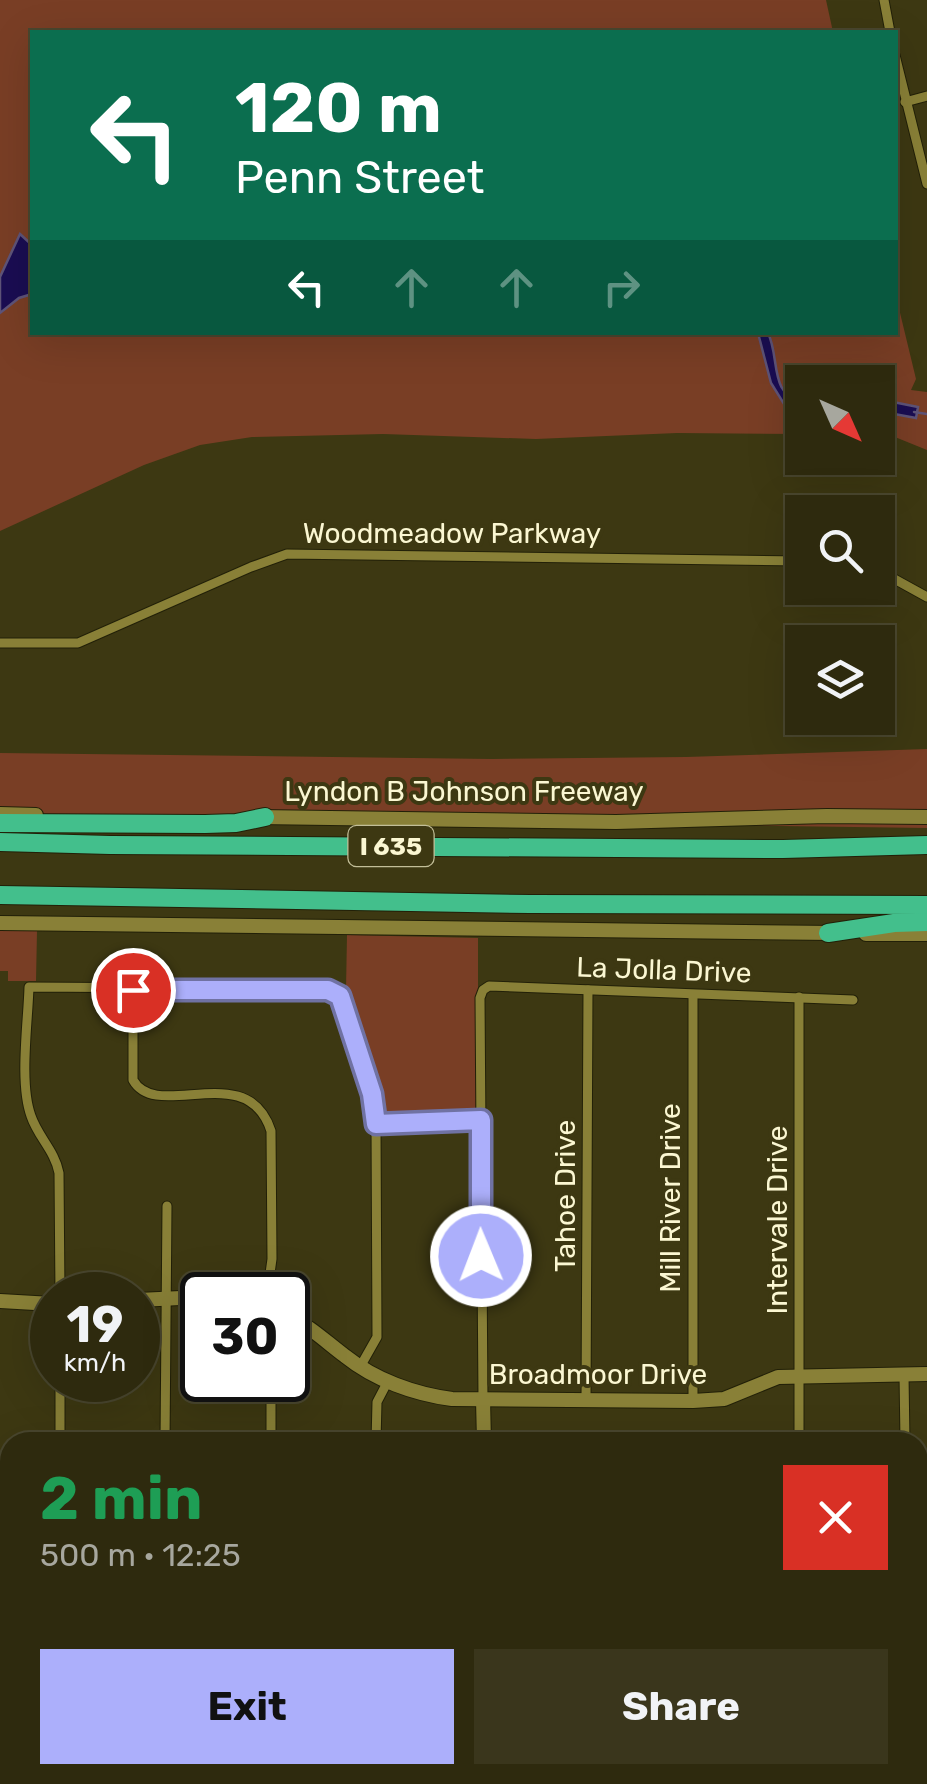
<!DOCTYPE html>
<meta charset="utf-8">
<style>
body{margin:0;font-family:Rubik,sans-serif;background:#3a361c;color:#f1f3f6;height:100vh;display:flex;flex-direction:column;font-size:38px;white-space:nowrap}
*{box-sizing:border-box;margin:0}
p{font-size:32px;color:#a7a79e}
.icon{flex:none;width:55px;height:55px;fill:none;stroke:currentColor;stroke-width:2;stroke-linecap:round;stroke-linejoin:round}
.map{position:relative;flex:1;overflow:hidden}
.side{position:absolute;left:0px;top:1432px;width:928px;height:352px;display:flex;flex-direction:column;background:#2e2a0e;border-radius:30px 30px 0 0;box-shadow:0 10px 40px #0002,0 0 0 2px #49462e}
.side>*{flex:none}
.banner{position:absolute;left:30px;top:30px;width:868px;height:305px;border-radius:0px;box-shadow:0 10px 40px #0002,0 0 0 2px #49462e;background:#0b6e4f;color:#fff;overflow:hidden}
.needle{width:65px;rotate:135deg}
.buttons{position:absolute;left:785px;top:365px;display:grid;gap:20px}
.buttons a{display:grid;place-items:center;width:110px;height:110px;border-radius:0px;background:#2e2a0e;box-shadow:0 10px 40px #0002,0 0 0 2px #49462e;font-size:50px}
.speed{position:absolute;left:30px;top:1272px;display:flex;gap:20px;font-size:50px;font-weight:700;text-align:center}
.speed>*{display:grid;place-content:center;width:130px;height:130px;border-radius:50%;background:#2e2a0e;box-shadow:0 10px 40px #0002,0 0 0 2px #49462e;line-height:1}
.speed small{font-size:25px;font-weight:400}
.speed .limit{border:5px solid #111;border-radius:15px;background:#fff;color:#111}
.pin{position:absolute;display:grid;place-items:center;width:85px;height:85px;color:#fff;margin:-42px;border:5px solid #fff;border-radius:50%;box-shadow:0 2px 10px #0007}
.me{position:absolute;width:110px;margin:-55px;rotate:359deg;stroke-linejoin:round;filter:drop-shadow(0 0 8px #0008)}
.turn{display:flex;align-items:center;gap:35px;height:210px;padding:0 40px;font-size:45px}
.turn .icon{width:130px;height:130px;stroke-width:2.5}
.turn b{display:block;font-size:70px;line-height:85px}
.lanes{display:flex;align-items:center;height:95px;padding:0 40px;background:#0003;justify-content:center;gap:50px;direction:ltr}
.lanes .off{opacity:.35}
.round{display:grid;place-items:center;flex:none;width:105px;height:105px;border-radius:0px;background:#3a361c}
.overview{display:flex;align-items:center;justify-content:space-between;height:170px;padding:0 40px}
h1{font-size:60px;font-weight:700;line-height:75px;color:#1e9e55}
.action{display:flex;gap:20px;margin-top:auto;padding:20px 40px}
.action a{flex:1;height:115px;border-radius:0px;background:#acaffb;color:#111;font-size:40px;font-weight:700;line-height:115px;text-align:center}
.action a+a{background:#3a361c;color:#f1f3f6}
.map>svg:first-child{display:block}
</style>
<div class="map">
<svg width="927" height="1784" viewBox="0 0 927 1784">
<rect width="100%" height="100%" fill="#3d3812"/>
<g fill="#793e25">
<polygon points="0,0 826,0 833,32 32,32 32,332 895,332 895,292 916,379 911,390 927,392 927,450 890,435 878,435 878,382 802,382 802,434 677,433 536,439 383,434 252,437 200,445 144,465 0,531"/>
<polygon points="927,749 927,828 0,815 0,753 492,759 686,757"/>
<polygon points="0,931 37,931 36,981 8,981 8,971 0,971"/>
<polygon points="347,935 478,938 478,1115 387,1114 346,990"/>
<polygon points="0,1520 10,1520 10,1611 0,1603"/>
</g>
<g fill="#1a0d52" stroke="#5e5378" stroke-width="2.5">
<polygon points="20,234 32,245 32,294 19,298 0,313 0,277"/>
<path d="M758,333H768C780,357 769,396 802,401V408L784,404L771,383Z"/>
<polygon points="878,399 918,407 916,418 878,411"/>
</g>
<g fill="none" stroke-linecap="round" stroke-linejoin="round">
<polyline stroke="#5e5378" stroke-width="2.5" points="914,412 927,414"/>
<defs>
<g id="street">
<polyline points="884,0 890,32"/>
<polyline points="895,55 927,184"/>
<polyline points="905,102 927,96"/>
<polyline points="878,570 927,597"/>
<polyline points="0,643 78,643 251,567 287,554 802,561"/>
<path d="M133,989V1080C157,1123 247,1057 271,1131L272,1259L267,1295"/>
<polyline points="693,996 693,1401"/>
<polyline points="376,1124 481,1120"/>
<path d="M60,1295L59,1173C55,1151 38,1137 31,1116C19,1083 28,1023 29,987L328,989L340,996L372,1093L376,1124L377,1337L360,1367"/>
<polyline points="904,1375 905,1442"/>
<polyline points="271,1380 271,1442"/>
<polyline points="483,1399 480,998 483,990 489,986 853,1000"/>
<polyline points="586,1401 588,990"/>
<polyline points="60,1442 60,1380"/>
<polyline points="165,1442 167,1206"/>
<polyline points="376,1442 377,1402 388,1381"/>
<polyline points="799,1442 799,997"/>
<polyline points="0,1610 10,1618"/>
<polyline points="0,1644 10,1631"/>
<polyline points="918,1713 927,1713"/>
</g>
<g id="secondary">
<polyline points="0,814 36,815"/>
<polyline points="258,817 616,822 827,816 927,817"/>
<polyline points="0,923 834,933"/>
<polyline points="866,934 927,934"/>
<polyline points="138,1300 202,1297"/>
<polyline points="0,1301 52,1304"/>
<path d="M288,1316C310,1326 325,1341 345,1356C375,1380 414,1394 452,1399L693,1401L724,1399L778,1377L927,1374"/>
<polyline points="483,1399 484,1442"/>
<polyline points="0,1688 10,1696"/>
<polyline points="0,1710 10,1718"/>
<polyline points="107,1775 137,1784"/>
<polyline points="209,1775 927,1780"/>
</g>
<g id="highway">
<polyline points="0,823 205,824 236,823 265,817"/>
<polyline points="0,842 110,845 783,849 927,845"/>
<polyline points="0,895 530,904 927,905"/>
<polyline points="828,933 894,923 927,922"/>
</g>
</defs>
<use href="#street" stroke="#222008" stroke-width="11"/>
<use href="#secondary" stroke="#222008" stroke-width="16"/>
<use href="#highway" stroke="#222008" stroke-width="20"/>
<use href="#street" stroke="#898037" stroke-width="9"/>
<use href="#secondary" stroke="#898037" stroke-width="14"/>
<use href="#highway" stroke="#43bf8c" stroke-width="18"/>
</g>
<g fill="none" stroke-linecap="round" stroke-linejoin="round">
<defs>
<polyline id="route" points="133,990 328,990 340,996 372,1094 376,1124 481,1120 481,1256"/>
</defs>
<use href="#route" stroke="#7072a3" stroke-width="25"/>
<use href="#route" stroke="#acaffb" stroke-width="18"/>
</g>
<g text-anchor="middle" dominant-baseline="central" stroke-width="8" stroke-linejoin="round" paint-order="stroke">
<rect fill="#3d3812" stroke="#c2be98" stroke-width="2.5" x="348.5" y="826" width="85" height="40" rx="8"/>
<g font-size="25" font-weight="bold" fill="#fbf7d2">
<text x="391" y="846">I 635</text>
</g>
<g font-size="28" fill="#fbf7d2" stroke="#3d3812">
<text x="452" y="533">Woodmeadow Parkway</text>
<text x="464" y="791">Lyndon B Johnson Freeway</text>
<text transform="translate(664 970) rotate(2)">La Jolla Drive</text>
<text transform="translate(565 1196) rotate(-90)">Tahoe Drive</text>
<text transform="translate(670 1198) rotate(-90)">Mill River Drive</text>
<text transform="translate(777 1220) rotate(-90)">Intervale Drive</text>
<text x="598" y="1374">Broadmoor Drive</text>
</g>
</g>
</svg>
<div class="buttons">
<a><svg class="needle" viewBox="-14 -14 28 28"><path d="M0-13l5 13h-10z" fill="#e53935"/><path d="M0 13l5-13h-10z" fill="#a7a79e"/></svg></a>
<a><svg class="icon" aria-label="search" viewBox="0 0 24 24"><circle cx="10" cy="10" r="6"/><path d="M15 15l6 6"/></svg></a>
<a><svg class="icon" aria-label="layers" viewBox="0 0 24 24"><path d="M12 4l9 5-9 5-9-5zM3 14l9 5 9-5"/></svg></a>
</div>
<div class="speed"><div>19<small>km/h</small></div><div class="limit">30</div></div>
<div class="pin" style="left:133px;top:990px;background:#d93025"><svg class="icon" aria-label="arrive" viewBox="0 0 24 24"><path d="M6 21V4h12l-3 4 3 4H6"/></svg></div>
<svg class="me" style="left:481px;top:1256px" viewBox="-20 -20 40 40"><circle r="17" fill="#acaffb" stroke="#fff" stroke-width="3"/><path d="M0-11L8 9 0 5-8 9z" fill="#fff"/></svg>
<div class="banner">
<div class="turn"><svg class="icon" aria-label="left" viewBox="0 0 24 24"><path d="M17 20v-9H6M10 6l-5 5 5 5"/></svg><div><b>120 m</b>Penn Street</div></div>
<div class="lanes"><svg class="icon" aria-label="left" viewBox="0 0 24 24"><path d="M17 20v-9H6M10 6l-5 5 5 5"/></svg><svg class="icon off" aria-label="ahead" viewBox="0 0 24 24"><path d="M12 20V5M6 11l6-6 6 6"/></svg><svg class="icon off" aria-label="ahead" viewBox="0 0 24 24"><path d="M12 20V5M6 11l6-6 6 6"/></svg><svg class="icon off" aria-label="right" viewBox="0 0 24 24"><path d="M7 20v-9h11M14 6l5 5-5 5"/></svg></div>
</div>
<section class="side">
<div class="overview"><div><h1>2 min</h1><p>500 m · 12:25</p></div><a class="round" style="background:#d93025;color:#fff"><svg class="icon" aria-label="close" viewBox="0 0 24 24"><path d="M6 6l12 12M18 6L6 18"/></svg></a></div>
<div class="action"><a>Exit</a><a>Share</a></div>
</section>
</div>
